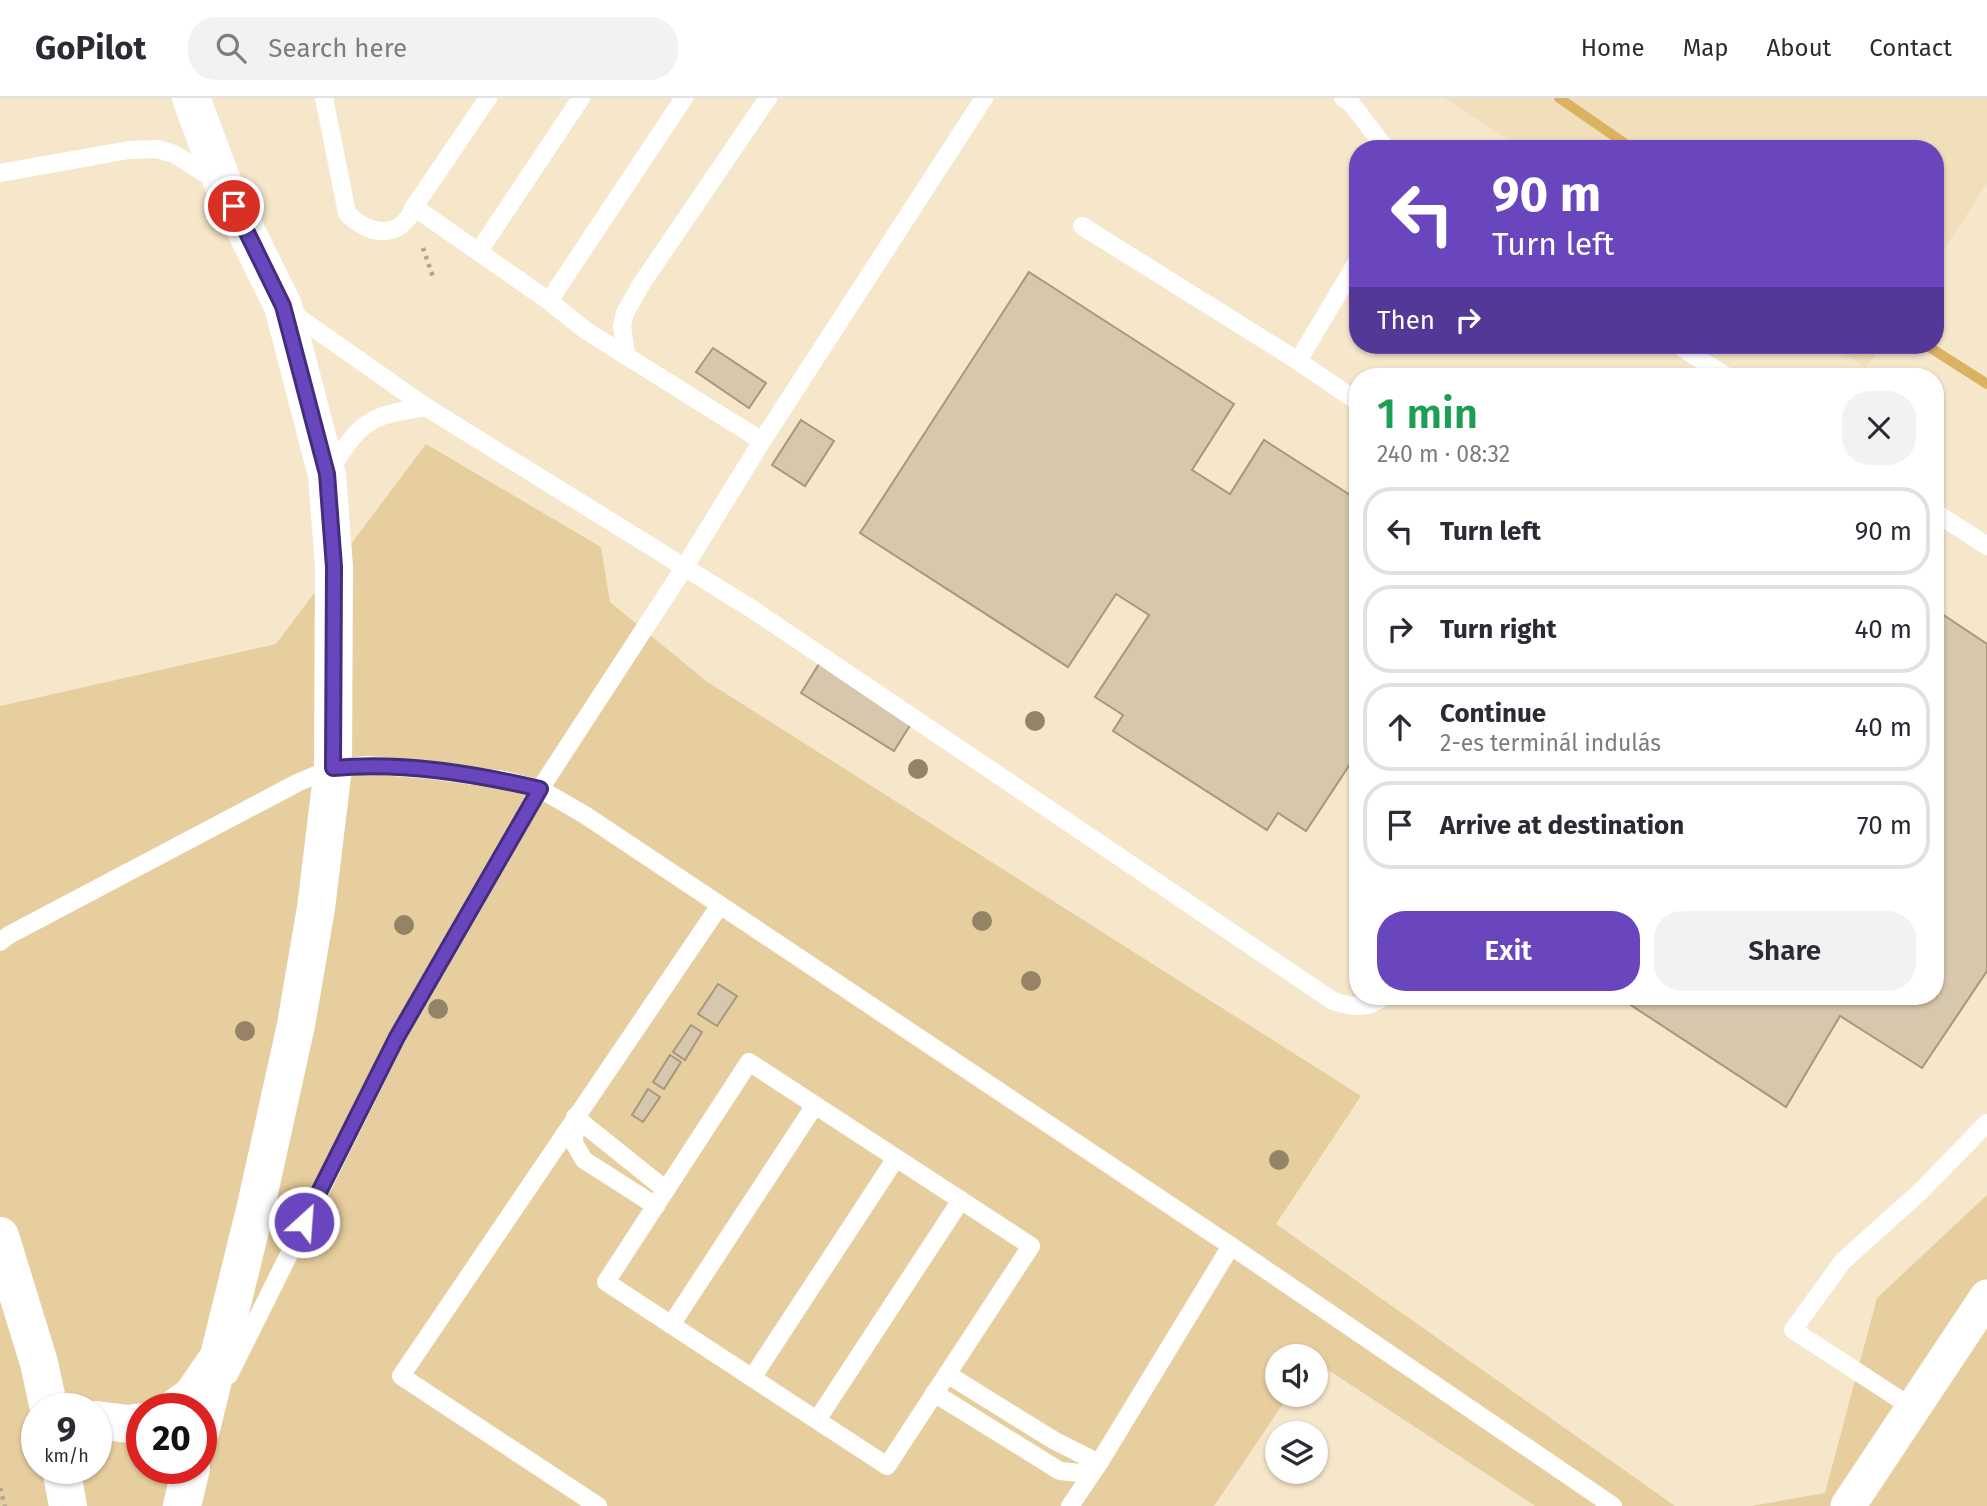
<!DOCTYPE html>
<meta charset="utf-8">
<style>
body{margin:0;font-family:"Fira Sans",sans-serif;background:#f2f2f3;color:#2b2b33;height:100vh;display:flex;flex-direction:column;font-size:26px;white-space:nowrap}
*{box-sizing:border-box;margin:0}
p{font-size:23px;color:#7c7c81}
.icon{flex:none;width:38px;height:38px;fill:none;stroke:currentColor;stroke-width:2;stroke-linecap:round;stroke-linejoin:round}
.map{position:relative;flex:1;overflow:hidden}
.side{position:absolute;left:1349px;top:270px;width:595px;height:637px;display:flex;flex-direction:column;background:#fff;border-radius:28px;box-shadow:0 2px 5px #0004}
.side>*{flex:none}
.top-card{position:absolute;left:1349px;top:42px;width:595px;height:214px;border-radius:28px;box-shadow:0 2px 5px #0004;background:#6946be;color:#fff;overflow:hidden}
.tools{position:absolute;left:1265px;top:1246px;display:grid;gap:14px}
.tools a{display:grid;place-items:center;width:63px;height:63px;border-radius:50%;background:#fff;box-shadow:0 2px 5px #0004;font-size:35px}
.speed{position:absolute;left:21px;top:1295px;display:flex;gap:14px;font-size:35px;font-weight:700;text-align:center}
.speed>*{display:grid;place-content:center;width:91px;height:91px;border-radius:50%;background:#fff;box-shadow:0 2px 5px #0004;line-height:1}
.speed small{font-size:18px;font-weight:400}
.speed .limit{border:10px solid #d22;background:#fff;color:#111}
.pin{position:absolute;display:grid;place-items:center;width:60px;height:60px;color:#fff;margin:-30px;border:4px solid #fff;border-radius:50%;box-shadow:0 2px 7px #0007}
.me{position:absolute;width:77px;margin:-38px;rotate:26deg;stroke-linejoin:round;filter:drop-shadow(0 0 5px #0008)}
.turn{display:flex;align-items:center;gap:24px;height:147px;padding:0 28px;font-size:32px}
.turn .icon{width:91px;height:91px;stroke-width:2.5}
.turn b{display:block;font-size:49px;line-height:60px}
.then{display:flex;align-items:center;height:66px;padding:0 28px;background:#0003;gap:14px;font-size:26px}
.round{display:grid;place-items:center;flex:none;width:74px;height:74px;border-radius:28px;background:#f2f2f3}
.headline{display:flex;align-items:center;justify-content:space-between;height:119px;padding:0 28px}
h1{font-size:42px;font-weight:600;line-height:52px;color:#1e9e55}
.primary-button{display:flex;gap:14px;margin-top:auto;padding:14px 28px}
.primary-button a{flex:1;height:80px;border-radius:28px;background:#6946be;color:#fff;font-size:28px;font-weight:600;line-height:80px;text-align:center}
.primary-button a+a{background:#f2f2f3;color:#2b2b33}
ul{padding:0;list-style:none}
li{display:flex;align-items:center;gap:21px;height:88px;margin:0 14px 10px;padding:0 14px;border:4px solid #e1e1e2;border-radius:28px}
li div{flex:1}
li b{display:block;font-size:26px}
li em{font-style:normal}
header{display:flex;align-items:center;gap:42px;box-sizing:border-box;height:98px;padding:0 35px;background:#fff;border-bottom:2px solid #e1e1e2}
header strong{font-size:33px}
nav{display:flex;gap:38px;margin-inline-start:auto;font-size:24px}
.search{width:490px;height:63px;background:#f2f2f3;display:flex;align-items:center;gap:18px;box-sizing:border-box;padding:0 24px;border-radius:28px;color:#7c7c81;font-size:26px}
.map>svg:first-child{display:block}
</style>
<header>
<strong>GoPilot</strong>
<div class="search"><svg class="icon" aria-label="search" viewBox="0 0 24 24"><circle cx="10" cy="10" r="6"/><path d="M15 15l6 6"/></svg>Search here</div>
<nav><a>Home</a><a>Map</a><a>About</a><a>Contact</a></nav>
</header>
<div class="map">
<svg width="1987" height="1408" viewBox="0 0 1987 1408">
<rect width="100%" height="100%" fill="#f6e7cb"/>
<g fill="#f1debb">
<polygon points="1444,0 1987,0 1987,85 1936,164 1936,51 1523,51"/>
<polygon points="1829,247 1881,247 1866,270"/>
</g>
<g fill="#e7ce9f" fill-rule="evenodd">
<path d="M426,346L601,449L610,504L706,583L1361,998L1276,1126L1675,1408H1535L1316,1264V1258H1278V1297H1289L1214,1408H0V608L276,546ZM37,1311H96V1370H37ZM142,1311H201V1370H142Z"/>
<polygon points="1987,1097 1987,1408 1751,1408 1825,1395 1877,1200"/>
</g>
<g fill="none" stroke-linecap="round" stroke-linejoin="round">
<g stroke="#dbb162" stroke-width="10">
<polyline points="1559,0 1633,51"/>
<polyline points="1926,247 1987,286"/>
</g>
</g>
<g fill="#d7c8ad" stroke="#a6977d" stroke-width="2">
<polygon points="1029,174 1234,306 1192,372 1230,396 1264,342 1358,402 1358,654 1306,733 1278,715 1267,732 1113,633 1123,617 1095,599 1149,517 1116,496 1068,569 860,435"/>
<polygon points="713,250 766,285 749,310 696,274"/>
<polygon points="801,322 834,343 805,388 772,367"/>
<polygon points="1936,512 1987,546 1987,873 1922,970 1840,918 1786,1009 1617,898 1936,898"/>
<polygon points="819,566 912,624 894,653 801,595"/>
<polygon points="718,886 737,898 717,928 698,916"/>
<polygon points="691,927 702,934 685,962 673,954"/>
<polygon points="670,957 681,964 664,991 653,984"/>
<polygon points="648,991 660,999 643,1024 632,1017"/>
</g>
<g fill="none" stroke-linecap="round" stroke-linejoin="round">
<g stroke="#b1a590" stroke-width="4.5" stroke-dasharray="3.5 5" stroke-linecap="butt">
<polyline points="423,150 433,179"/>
<polyline points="0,1390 5,1408"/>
</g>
<g stroke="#fff" stroke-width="18">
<path d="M324,0L347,115C369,138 401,142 414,109L488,0"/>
<polyline points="1343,0 1351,5 1386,51"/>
<polyline points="0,75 129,52 157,51 174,56 217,83"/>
<polyline points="414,109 549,203 585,232 762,343"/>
<polyline points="1082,128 1298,263 1358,304"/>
<polyline points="479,153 581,0"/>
<polyline points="549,203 684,0"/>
<path d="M288,212L426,309L752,511L1333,903C1351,909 1369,912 1384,898"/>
<polyline points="1678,247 1726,278"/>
<polyline points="626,257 622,228 625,215 642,185 768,0"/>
<polyline points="1298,263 1358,162"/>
<path d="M328,375C361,324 365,318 426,309"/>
<polyline points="1936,415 1987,448"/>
<polyline points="0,844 9,837 299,684 333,670 367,667 431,672 504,682 540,691 585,717 720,807 1231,1148 1613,1408"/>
<polygon points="749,964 1031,1148 887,1368 606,1184"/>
<polyline points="575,1019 574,1045 584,1062 656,1108"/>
<polyline points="575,1019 666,1092"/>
<polyline points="671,1227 815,1007"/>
<polyline points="947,1276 1055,1343 1099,1365"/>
<polyline points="229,1277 397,939 540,691 684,470 762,343 984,0"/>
<polyline points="752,1280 896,1060"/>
<polyline points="934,1295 1060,1373 1080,1375 1099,1365"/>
<polyline points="1913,1310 1793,1232 1843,1163 1921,1093 1987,1025"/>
<polyline points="817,1322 961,1102"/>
<polyline points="598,1408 401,1278 720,807"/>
<polyline points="1070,1408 1099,1365 1231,1148"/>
</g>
<polyline stroke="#fff" stroke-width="35" points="1848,1408 1987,1199"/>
<g stroke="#fff" stroke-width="38">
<polyline points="191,0 223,86 283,208 327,377 334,469 333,670 316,810 296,927 256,1108 201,1331"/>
<polyline points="0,1138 39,1265 49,1311"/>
<polyline points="174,1311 192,1298 214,1266"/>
<polyline points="96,1322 129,1326 142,1324"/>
<polyline points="61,1370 68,1408"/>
<polyline points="182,1408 191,1370"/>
</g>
</g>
<g fill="#948364">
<circle cx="1035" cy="623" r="10"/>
<circle cx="918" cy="671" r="10"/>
<circle cx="982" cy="823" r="10"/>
<circle cx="404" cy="827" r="10"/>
<circle cx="1031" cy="883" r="10"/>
<circle cx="438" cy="911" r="10"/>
<circle cx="245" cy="933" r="10"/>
<circle cx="1279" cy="1062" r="10"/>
</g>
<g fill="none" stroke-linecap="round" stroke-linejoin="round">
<defs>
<path id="route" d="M234,108L283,208L327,376L334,469L333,670C402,664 472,675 540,691L397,939L304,1124"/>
</defs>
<use href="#route" stroke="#442e7c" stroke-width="18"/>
<use href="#route" stroke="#6946be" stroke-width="12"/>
</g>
</svg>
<div class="tools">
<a><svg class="icon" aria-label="sound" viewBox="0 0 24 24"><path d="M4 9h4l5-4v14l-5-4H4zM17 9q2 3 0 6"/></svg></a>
<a><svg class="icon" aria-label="layers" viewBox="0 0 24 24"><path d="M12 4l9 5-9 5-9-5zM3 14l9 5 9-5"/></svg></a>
</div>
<div class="speed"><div>9<small>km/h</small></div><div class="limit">20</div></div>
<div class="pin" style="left:234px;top:108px;background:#d93025"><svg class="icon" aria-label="arrive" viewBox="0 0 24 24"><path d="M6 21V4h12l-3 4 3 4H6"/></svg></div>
<svg class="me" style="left:304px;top:1124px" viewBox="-20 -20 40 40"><circle r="17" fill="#6946be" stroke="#fff" stroke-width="3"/><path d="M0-11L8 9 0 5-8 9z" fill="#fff"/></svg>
<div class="top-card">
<div class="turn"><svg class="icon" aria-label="left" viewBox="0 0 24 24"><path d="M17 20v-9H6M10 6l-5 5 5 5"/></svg><div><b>90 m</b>Turn left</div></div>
<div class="then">Then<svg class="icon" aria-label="right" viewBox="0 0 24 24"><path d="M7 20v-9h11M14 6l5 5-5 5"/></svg></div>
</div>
<section class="side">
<div class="headline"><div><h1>1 min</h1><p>240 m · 08:32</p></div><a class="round"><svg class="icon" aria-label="close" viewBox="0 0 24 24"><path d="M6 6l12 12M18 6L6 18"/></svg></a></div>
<ul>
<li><svg class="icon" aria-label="left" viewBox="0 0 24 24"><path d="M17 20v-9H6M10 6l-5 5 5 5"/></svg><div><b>Turn left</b></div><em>90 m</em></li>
<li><svg class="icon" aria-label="right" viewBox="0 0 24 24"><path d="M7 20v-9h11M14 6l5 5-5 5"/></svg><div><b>Turn right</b></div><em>40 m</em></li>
<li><svg class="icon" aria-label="ahead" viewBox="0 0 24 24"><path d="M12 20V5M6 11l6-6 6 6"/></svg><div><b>Continue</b><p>2-es terminál indulás</p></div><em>40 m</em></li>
<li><svg class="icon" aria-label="arrive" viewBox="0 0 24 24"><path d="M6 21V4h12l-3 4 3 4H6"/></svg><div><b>Arrive at destination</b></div><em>70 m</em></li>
</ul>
<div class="primary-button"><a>Exit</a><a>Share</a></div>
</section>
</div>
